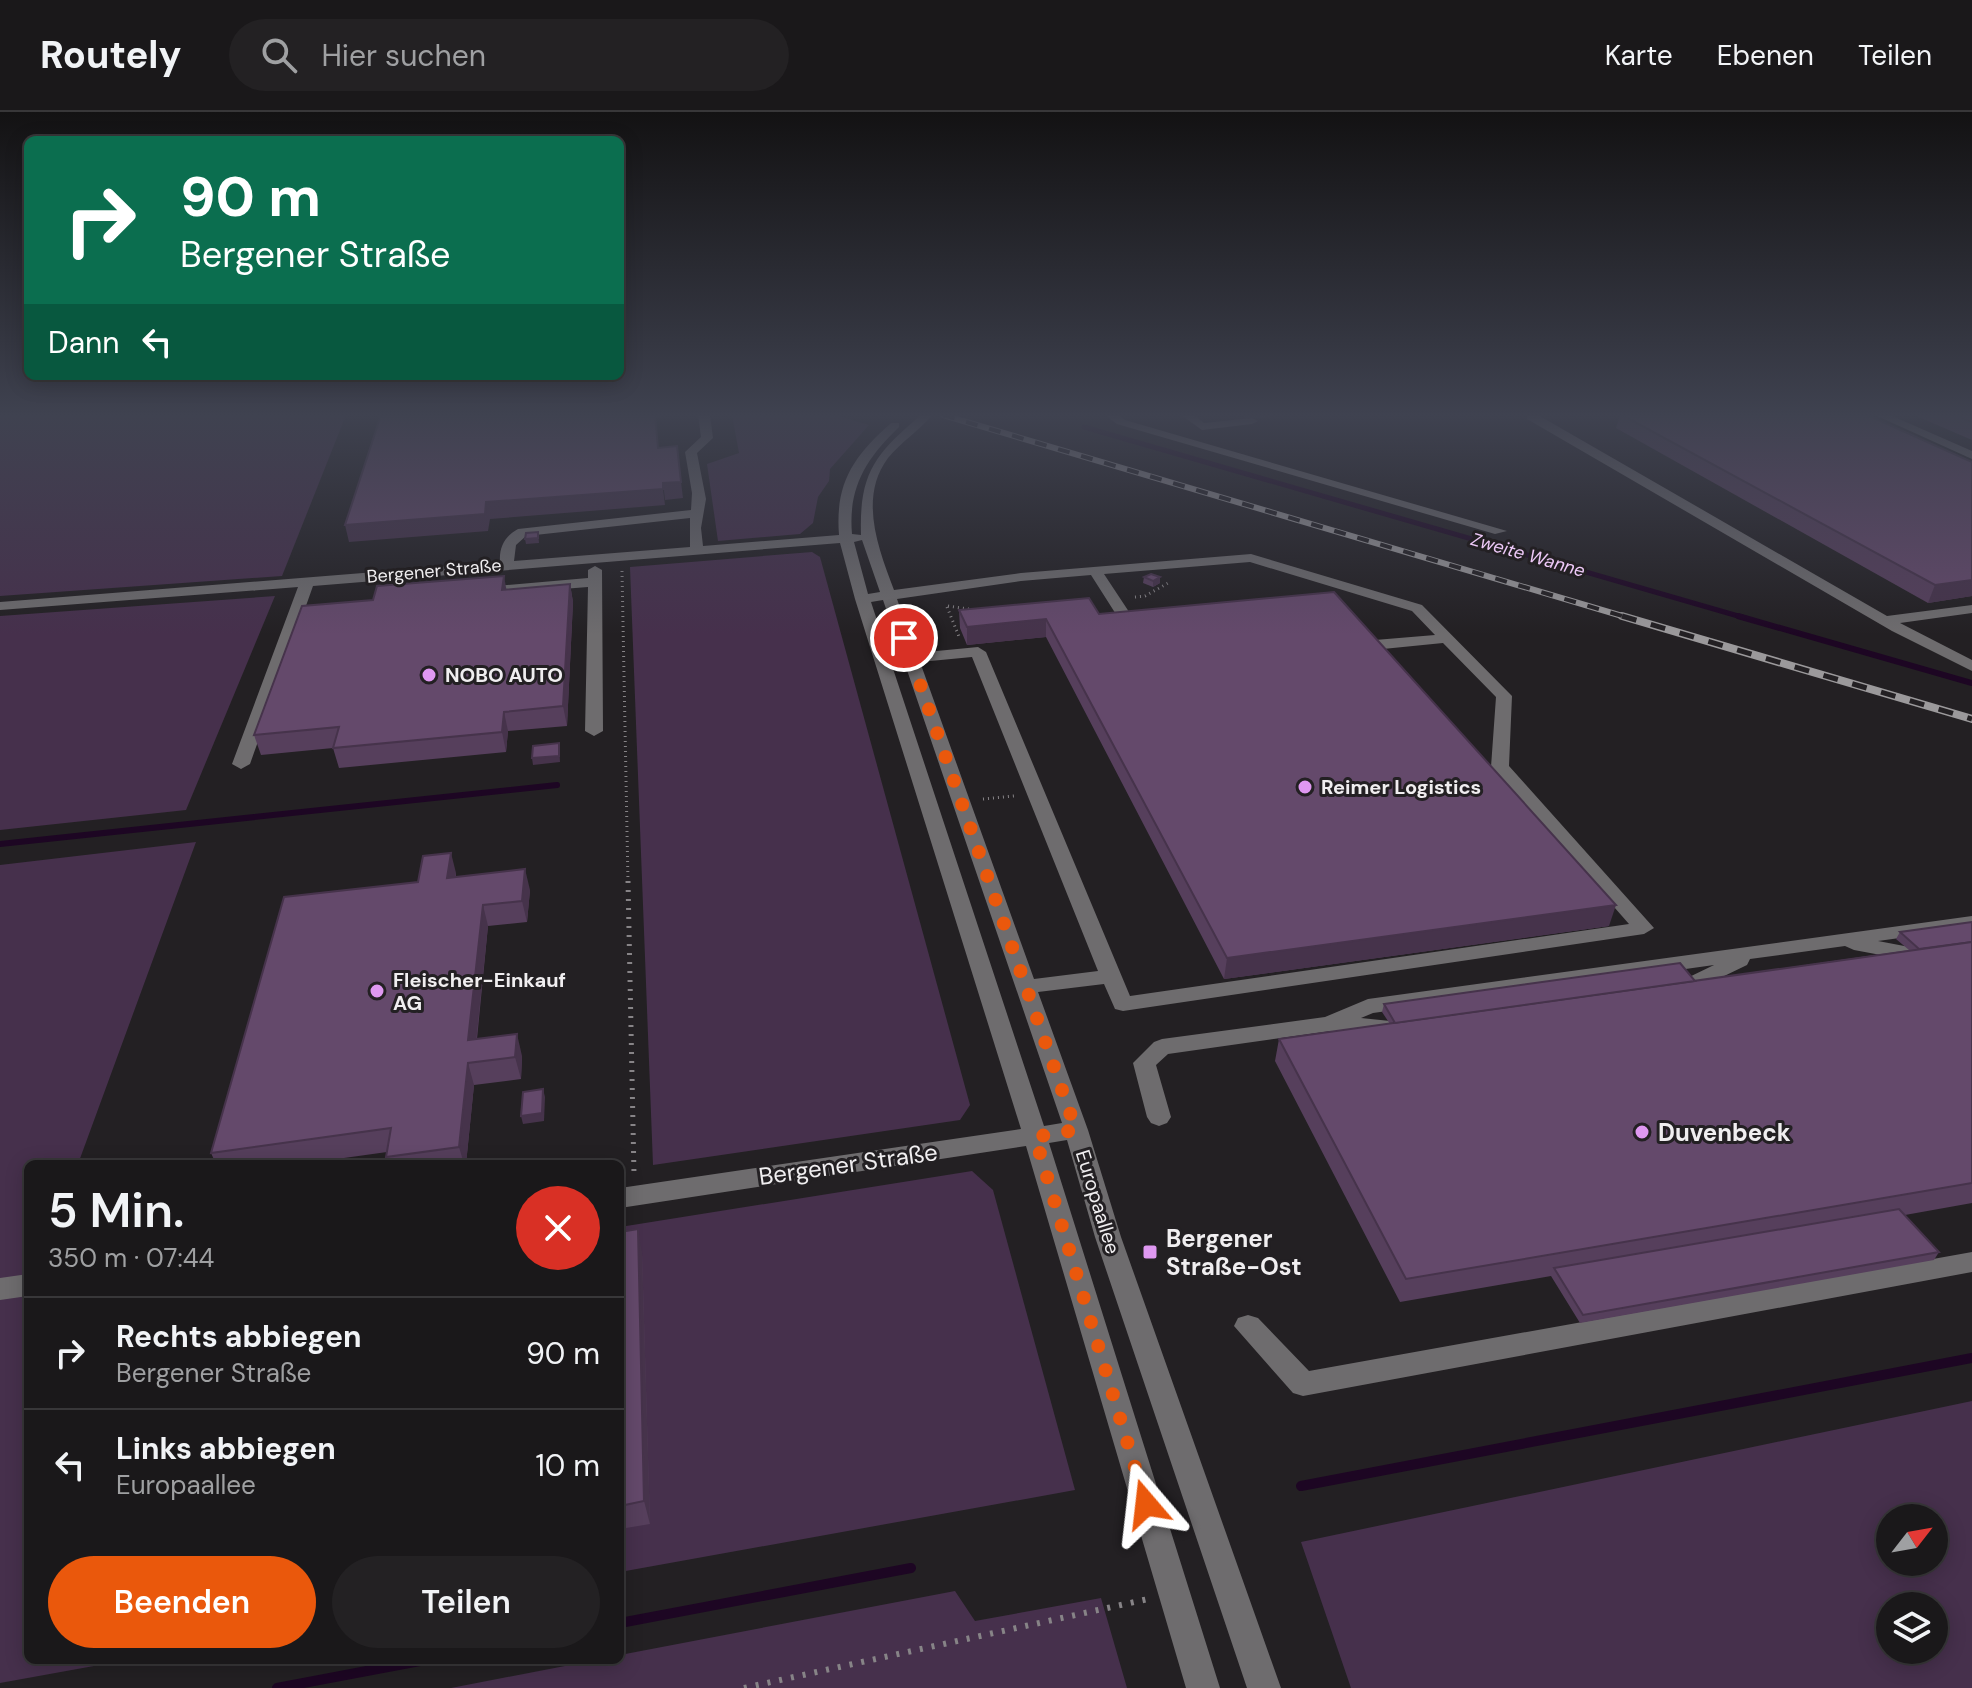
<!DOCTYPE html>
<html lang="de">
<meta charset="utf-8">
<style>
body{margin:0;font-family:"DM Sans",sans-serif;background:#232123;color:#f1f3f6;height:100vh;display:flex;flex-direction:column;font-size:30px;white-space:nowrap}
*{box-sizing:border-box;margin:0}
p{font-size:26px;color:#9fa0a2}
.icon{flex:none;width:44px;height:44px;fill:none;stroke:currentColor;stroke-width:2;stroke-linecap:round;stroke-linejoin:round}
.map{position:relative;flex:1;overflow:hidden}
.details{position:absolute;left:24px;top:1048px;width:600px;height:504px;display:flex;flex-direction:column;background:#1a181a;border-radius:12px;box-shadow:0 4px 20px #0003,0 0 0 2px #383739}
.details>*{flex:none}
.guide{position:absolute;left:24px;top:24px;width:600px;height:244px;border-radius:12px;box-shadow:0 4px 20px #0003,0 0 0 2px #383739;background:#0b6e4f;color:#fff;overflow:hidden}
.needle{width:52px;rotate:59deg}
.fabs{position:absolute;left:1876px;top:1392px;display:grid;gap:16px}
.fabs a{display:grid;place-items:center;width:72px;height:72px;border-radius:50%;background:#1a181a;box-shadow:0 4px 20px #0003,0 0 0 2px #383739;font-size:40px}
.pin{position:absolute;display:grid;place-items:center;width:68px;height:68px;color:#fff;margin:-34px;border:4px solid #fff;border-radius:50%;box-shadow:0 2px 8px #0007}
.me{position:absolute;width:88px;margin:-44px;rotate:343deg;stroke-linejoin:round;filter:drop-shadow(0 0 6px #0008)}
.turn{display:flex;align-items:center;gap:28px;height:168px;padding:0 24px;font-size:36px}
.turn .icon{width:104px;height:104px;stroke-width:2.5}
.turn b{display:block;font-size:56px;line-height:68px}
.then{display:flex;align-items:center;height:76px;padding:0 24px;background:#0003;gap:16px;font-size:30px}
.round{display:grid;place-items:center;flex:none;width:84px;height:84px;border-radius:42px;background:#232123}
.headline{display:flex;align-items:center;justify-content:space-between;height:136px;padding:0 24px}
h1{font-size:48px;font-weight:600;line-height:60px}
.button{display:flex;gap:16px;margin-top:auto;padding:16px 24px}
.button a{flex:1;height:92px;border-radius:48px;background:#ea580c;color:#fff;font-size:32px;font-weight:600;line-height:92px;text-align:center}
.button a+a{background:#232123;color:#f1f3f6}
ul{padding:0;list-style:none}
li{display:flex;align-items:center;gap:24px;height:112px;padding:0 24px;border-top:2px solid #383739}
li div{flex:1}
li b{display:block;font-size:30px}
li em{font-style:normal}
header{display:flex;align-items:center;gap:48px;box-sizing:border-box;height:112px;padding:0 40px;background:#1a181a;border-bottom:2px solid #383739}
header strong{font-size:38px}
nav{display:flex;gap:44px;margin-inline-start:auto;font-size:28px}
.search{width:560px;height:72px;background:#232123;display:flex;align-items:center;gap:20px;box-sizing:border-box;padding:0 28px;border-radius:44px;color:#9fa0a2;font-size:30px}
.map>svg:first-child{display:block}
</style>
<header>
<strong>Routely</strong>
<div class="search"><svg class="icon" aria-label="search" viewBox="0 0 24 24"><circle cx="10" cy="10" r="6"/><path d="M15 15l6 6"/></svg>Hier suchen</div>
<nav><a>Karte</a><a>Ebenen</a><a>Teilen</a></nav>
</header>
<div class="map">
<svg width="1972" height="1576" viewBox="0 0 1972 1576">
<rect width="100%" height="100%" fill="#232023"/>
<g fill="#46304c" fill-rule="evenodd">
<polygon points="0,303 346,303 282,464 0,484"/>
<polygon points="732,303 836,303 869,313 830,357 829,369 818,385 813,411 800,422 718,429 707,352 739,341"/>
<polygon points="812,440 820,445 970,993 960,1008 653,1053 630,455"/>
<polygon points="275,484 186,698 0,718 0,504"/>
<polygon points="196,730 78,1052 28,1052 28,1192 22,1210 28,1210 28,1548 127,1548 0,1571 0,753"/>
<polygon points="972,1059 993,1078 1075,1378 620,1460 620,1115"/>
<path d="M1972,1289V1576H1351L1301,1430ZM1890,1406H1934V1450H1890ZM1890,1494H1934V1538H1890Z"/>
<polygon points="955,1479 975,1509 1101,1486 1127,1576 451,1576 596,1548 620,1548 620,1543"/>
</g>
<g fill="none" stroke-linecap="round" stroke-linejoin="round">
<polyline stroke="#1d0623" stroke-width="5" points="1084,315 1745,506"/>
<g stroke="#1d0623" stroke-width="6">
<polyline points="1738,504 1972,571"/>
<polyline points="0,732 557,673"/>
</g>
<g stroke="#1d0623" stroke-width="10">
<polyline points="1301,1374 1972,1246"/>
<polyline points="620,1511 911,1456"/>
<polyline points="277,1576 425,1548"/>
</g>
<g stroke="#878487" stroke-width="3" stroke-dasharray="1 4" stroke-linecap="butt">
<polyline points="622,459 628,771"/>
<polyline points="1135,485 1145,484 1170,470"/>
<polyline points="948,494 975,498"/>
<polyline points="947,495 960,527"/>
<polyline points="983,687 1014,684"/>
</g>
<polyline stroke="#878487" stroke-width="5" stroke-dasharray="2 7" stroke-linecap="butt" points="628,769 634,1062"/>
<polyline stroke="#878487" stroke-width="6" stroke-dasharray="3 9" stroke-linecap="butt" points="744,1576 1148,1487"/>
<g fill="#6e6c6e" fill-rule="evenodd">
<path d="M698,303H710L713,326L697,341L706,387L701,416L703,434L839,423C835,371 853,345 891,311H899V315C866,347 848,375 852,422L861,423C859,361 875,342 921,303H932C920,318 901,330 888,346C858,386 879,438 894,478L1021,461L1251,442L1422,493L1512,584L1509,654L1654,816L1644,822L1123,899L1115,897L1104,872L1038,880L1088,1018L1121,1125L1281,1576H1247L1095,1125L1067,1028L1049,1031L1220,1576H1186L1026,1034L620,1096V1076L1021,1017L855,487L840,431L313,474L250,652L241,657L232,652L298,475L0,498V490L500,450C499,435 505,424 518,417L691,398L692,381L685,340L701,325ZM690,406V435L514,449L516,433L526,424ZM862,428L880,480L868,482L854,430ZM1250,450L1412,499L1435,523L1363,529L1355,534L1363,539L1443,531L1496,585L1491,655L1629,812L1130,884L986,540L978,535L916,541L897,487L1021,469L1091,463L1126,518L1131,520L1139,515L1104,462ZM883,488L1062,1011L1044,1014L871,490ZM972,545L1098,859L1034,867L920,550Z"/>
<polygon points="1105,303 1118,303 1125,308 1507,419 1495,422 1117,312"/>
<polygon points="1181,303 1194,303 1204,311 1252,306 1258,309 1252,312 1202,318"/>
<polygon points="1527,303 1538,303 1887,504 1972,493 1972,501 1900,511 1972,548 1972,559 1892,519 1527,307"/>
<polygon points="1875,303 1890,303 1972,339 1972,347"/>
<polygon points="595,454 602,458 603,619 594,624 585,619 588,475 484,483 477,479 484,475 588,466 588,458"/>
<polygon points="1972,804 1972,816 1878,829 1920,837 1923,842 1920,847 1913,849 1854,838 1845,834 1750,847 1747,853 1691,880 1683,878 1680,873 1683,868 1714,853 1373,901 1361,906 1400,910 1403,915 1400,920 1392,922 1331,919 1168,942 1156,953 1171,1005 1167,1011 1159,1014 1151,1011 1147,1005 1133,951 1154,930 1162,927 1325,905 1368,887"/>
<polygon points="1972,1140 1972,1160 1303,1284 1293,1281 1234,1214 1238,1206 1248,1203 1258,1206 1309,1259"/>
<polygon points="28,1162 28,1184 0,1188 0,1166"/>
</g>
<defs>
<polyline id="rail-far1" points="943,303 1629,506"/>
<polyline id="rail" points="1622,504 1972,607"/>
</defs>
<use href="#rail-far1" stroke="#9b999b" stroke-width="6"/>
<use href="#rail" stroke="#9b999b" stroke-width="8"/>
<use href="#rail-far1" stroke="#232023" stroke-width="4" stroke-dasharray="12" stroke-linecap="butt"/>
<use href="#rail" stroke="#232023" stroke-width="5" stroke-dasharray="15" stroke-linecap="butt"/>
</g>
<g fill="#563f5c">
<polygon points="1620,303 1867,303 1972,350 1972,484 1928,491 1616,316"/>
<polygon points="1914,303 1972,303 1972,328"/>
<polygon points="1144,465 1160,465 1160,471 1153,475 1143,471"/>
<polygon points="570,472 573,490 567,614 508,619 506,640 339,656 333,636 261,643 254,623 506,478"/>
<polygon points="959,498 1099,502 1609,814 1224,867 1046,525 967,533 960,516"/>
<polygon points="456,761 456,765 530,778 527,810 488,814 477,927 522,944 521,967 474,973 466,1052 389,1052 386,1045 387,1040 301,1052 216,1052 211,1041 418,770"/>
<polygon points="1972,810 1972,1091 1905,1103 1939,1140 1934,1148 1580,1211 1551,1164 1400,1190 1275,949 1279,927 1390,912 1382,900 1384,892 1695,869 1909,838 1896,827 1900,820"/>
<polygon points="620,1120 642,1140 650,1412 620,1417"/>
</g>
<g fill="#46334b">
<polygon points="655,303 680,303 655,305"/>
<polygon points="1244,303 1283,303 1244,307"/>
<polygon points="681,370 683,386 665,388 663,371"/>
<polygon points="663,377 665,393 490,407 488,419 349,430 345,413 486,390"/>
<polygon points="538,420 539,431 526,432 525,427"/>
<polygon points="504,464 507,481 502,478"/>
<polygon points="1160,465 1160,471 1153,475 1153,469"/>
<polygon points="1972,468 1972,484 1928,491 1935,473"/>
<polygon points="570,472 573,490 567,614 563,594"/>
<polygon points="1046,507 1046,525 967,533 967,515"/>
<polygon points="504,600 508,619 506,640 502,620"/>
<polygon points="559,631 560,650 533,653 532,646"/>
<polygon points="451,741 456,761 452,787 447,766"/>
<polygon points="525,757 530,778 527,810 522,789"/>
<polygon points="483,793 488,814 474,950 468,928"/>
<polygon points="1616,793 1609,814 1224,867 1227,846"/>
<polygon points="517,922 522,944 521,967 515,945"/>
<polygon points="468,951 474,973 466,1052 464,1052 459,1035"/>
<polygon points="543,977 545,985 544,1009 523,1012 521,1004"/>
<polygon points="638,1117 642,1140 650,1412 644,1389"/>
</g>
<g fill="#64496b" stroke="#46334b" stroke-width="2">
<polygon points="381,303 655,303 658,336 677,334 681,370 663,371 663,377 486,390 485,402 345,413"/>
<polygon points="1622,303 1867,303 1972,350 1972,468 1935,473"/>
<polygon points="1955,303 1972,303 1972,310"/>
<polygon points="538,420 538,426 525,427 526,421"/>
<polygon points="1151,462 1160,465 1153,469 1144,465"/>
<polygon points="504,464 502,478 570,472 563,594 504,600 502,620 333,636 339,615 254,623 302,494 373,488 377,474"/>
<polygon points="1334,480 1616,793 1227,846 1046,507 967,515 959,498 1089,486 1099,502"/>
<polygon points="559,631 559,644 532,646 533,634"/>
<polygon points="451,741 447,766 525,757 522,789 483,793 468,928 517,922 515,945 468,951 459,1035 386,1045 391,1016 211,1041 284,785 418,770 423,744"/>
<polygon points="1972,810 1972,830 1919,837 1900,820"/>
<polygon points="1972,830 1972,1071 1406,1167 1279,927"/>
<polygon points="1680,851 1695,869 1395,911 1384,892"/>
<polygon points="543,977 542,1001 521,1004 523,980"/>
<polygon points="1899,1097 1939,1140 1583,1203 1554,1156"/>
<polygon points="638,1117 644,1389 620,1394 620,1120"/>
</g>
<linearGradient id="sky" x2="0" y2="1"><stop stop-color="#131213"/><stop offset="0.58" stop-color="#3f4250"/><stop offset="1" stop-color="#3f4250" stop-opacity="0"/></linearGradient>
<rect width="1972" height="523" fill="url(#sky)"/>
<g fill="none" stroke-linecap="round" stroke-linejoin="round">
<polyline stroke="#ea580c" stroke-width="14" stroke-dasharray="0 25.2" points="904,526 1076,1018 1035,1025 1146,1392"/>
</g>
<g fill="#df98f1" stroke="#232023" stroke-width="3">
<circle cx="429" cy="563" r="8"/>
<circle cx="1305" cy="675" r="8"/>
<circle cx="377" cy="879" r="8"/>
<circle cx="1642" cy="1020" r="8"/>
<rect x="1142" y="1132" width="16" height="16" rx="4"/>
</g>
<g text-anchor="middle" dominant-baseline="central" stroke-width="6" stroke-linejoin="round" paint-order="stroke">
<g font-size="18" font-style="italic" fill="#eec9f8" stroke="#232023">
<text transform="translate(1528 443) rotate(16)">Zweite Wanne</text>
</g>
<g font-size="18" fill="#f0eef0" stroke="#232023">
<text transform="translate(434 459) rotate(-5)">Bergener Straße</text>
</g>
<g font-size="20" font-weight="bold" fill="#f0eef0" stroke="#232023" text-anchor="start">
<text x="445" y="563">NOBO AUTO</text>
<text x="1321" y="675">Reimer Logistics</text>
<text x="393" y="868">Fleischer-Einkauf<tspan x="393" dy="23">AG</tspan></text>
</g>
<g font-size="20" fill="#f0eef0" stroke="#232023">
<text transform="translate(1098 1090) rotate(73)">Europaallee</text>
</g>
<g font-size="24" font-weight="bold" fill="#f0eef0" stroke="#232023" text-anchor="start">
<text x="1658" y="1020">Duvenbeck</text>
<text x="1166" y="1126">Bergener<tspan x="1166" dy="28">Straße-Ost</tspan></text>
</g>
<g font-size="24" fill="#f0eef0" stroke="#232023">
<text transform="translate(848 1052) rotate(-8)">Bergener Straße</text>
</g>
</g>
</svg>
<div class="fabs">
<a><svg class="needle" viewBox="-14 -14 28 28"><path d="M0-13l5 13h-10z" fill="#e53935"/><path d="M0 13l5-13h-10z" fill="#9fa0a2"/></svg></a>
<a><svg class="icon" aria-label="layers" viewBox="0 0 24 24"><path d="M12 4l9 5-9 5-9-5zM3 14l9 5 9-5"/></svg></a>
</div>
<div class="pin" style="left:904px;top:526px;background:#d93025"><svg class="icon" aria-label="arrive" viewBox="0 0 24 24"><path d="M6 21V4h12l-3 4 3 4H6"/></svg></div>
<svg class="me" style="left:1146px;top:1392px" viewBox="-20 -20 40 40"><path d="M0-17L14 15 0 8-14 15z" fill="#ea580c" stroke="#fff" stroke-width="4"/></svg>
<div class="guide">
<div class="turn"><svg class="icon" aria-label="right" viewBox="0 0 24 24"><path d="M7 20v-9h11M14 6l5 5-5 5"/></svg><div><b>90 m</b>Bergener Straße</div></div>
<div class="then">Dann<svg class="icon" aria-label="left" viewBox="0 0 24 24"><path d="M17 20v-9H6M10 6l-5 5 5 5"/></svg></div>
</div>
<section class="details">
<div class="headline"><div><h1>5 Min.</h1><p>350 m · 07:44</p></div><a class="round" style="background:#d93025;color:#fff"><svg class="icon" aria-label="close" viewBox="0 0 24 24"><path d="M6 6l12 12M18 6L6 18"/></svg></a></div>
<ul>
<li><svg class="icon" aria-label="right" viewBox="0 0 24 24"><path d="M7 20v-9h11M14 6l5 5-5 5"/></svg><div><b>Rechts abbiegen</b><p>Bergener Straße</p></div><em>90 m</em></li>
<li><svg class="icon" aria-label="left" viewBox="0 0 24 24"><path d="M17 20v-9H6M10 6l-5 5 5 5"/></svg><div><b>Links abbiegen</b><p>Europaallee</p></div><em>10 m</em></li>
</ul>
<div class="button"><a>Beenden</a><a>Teilen</a></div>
</section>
</div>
